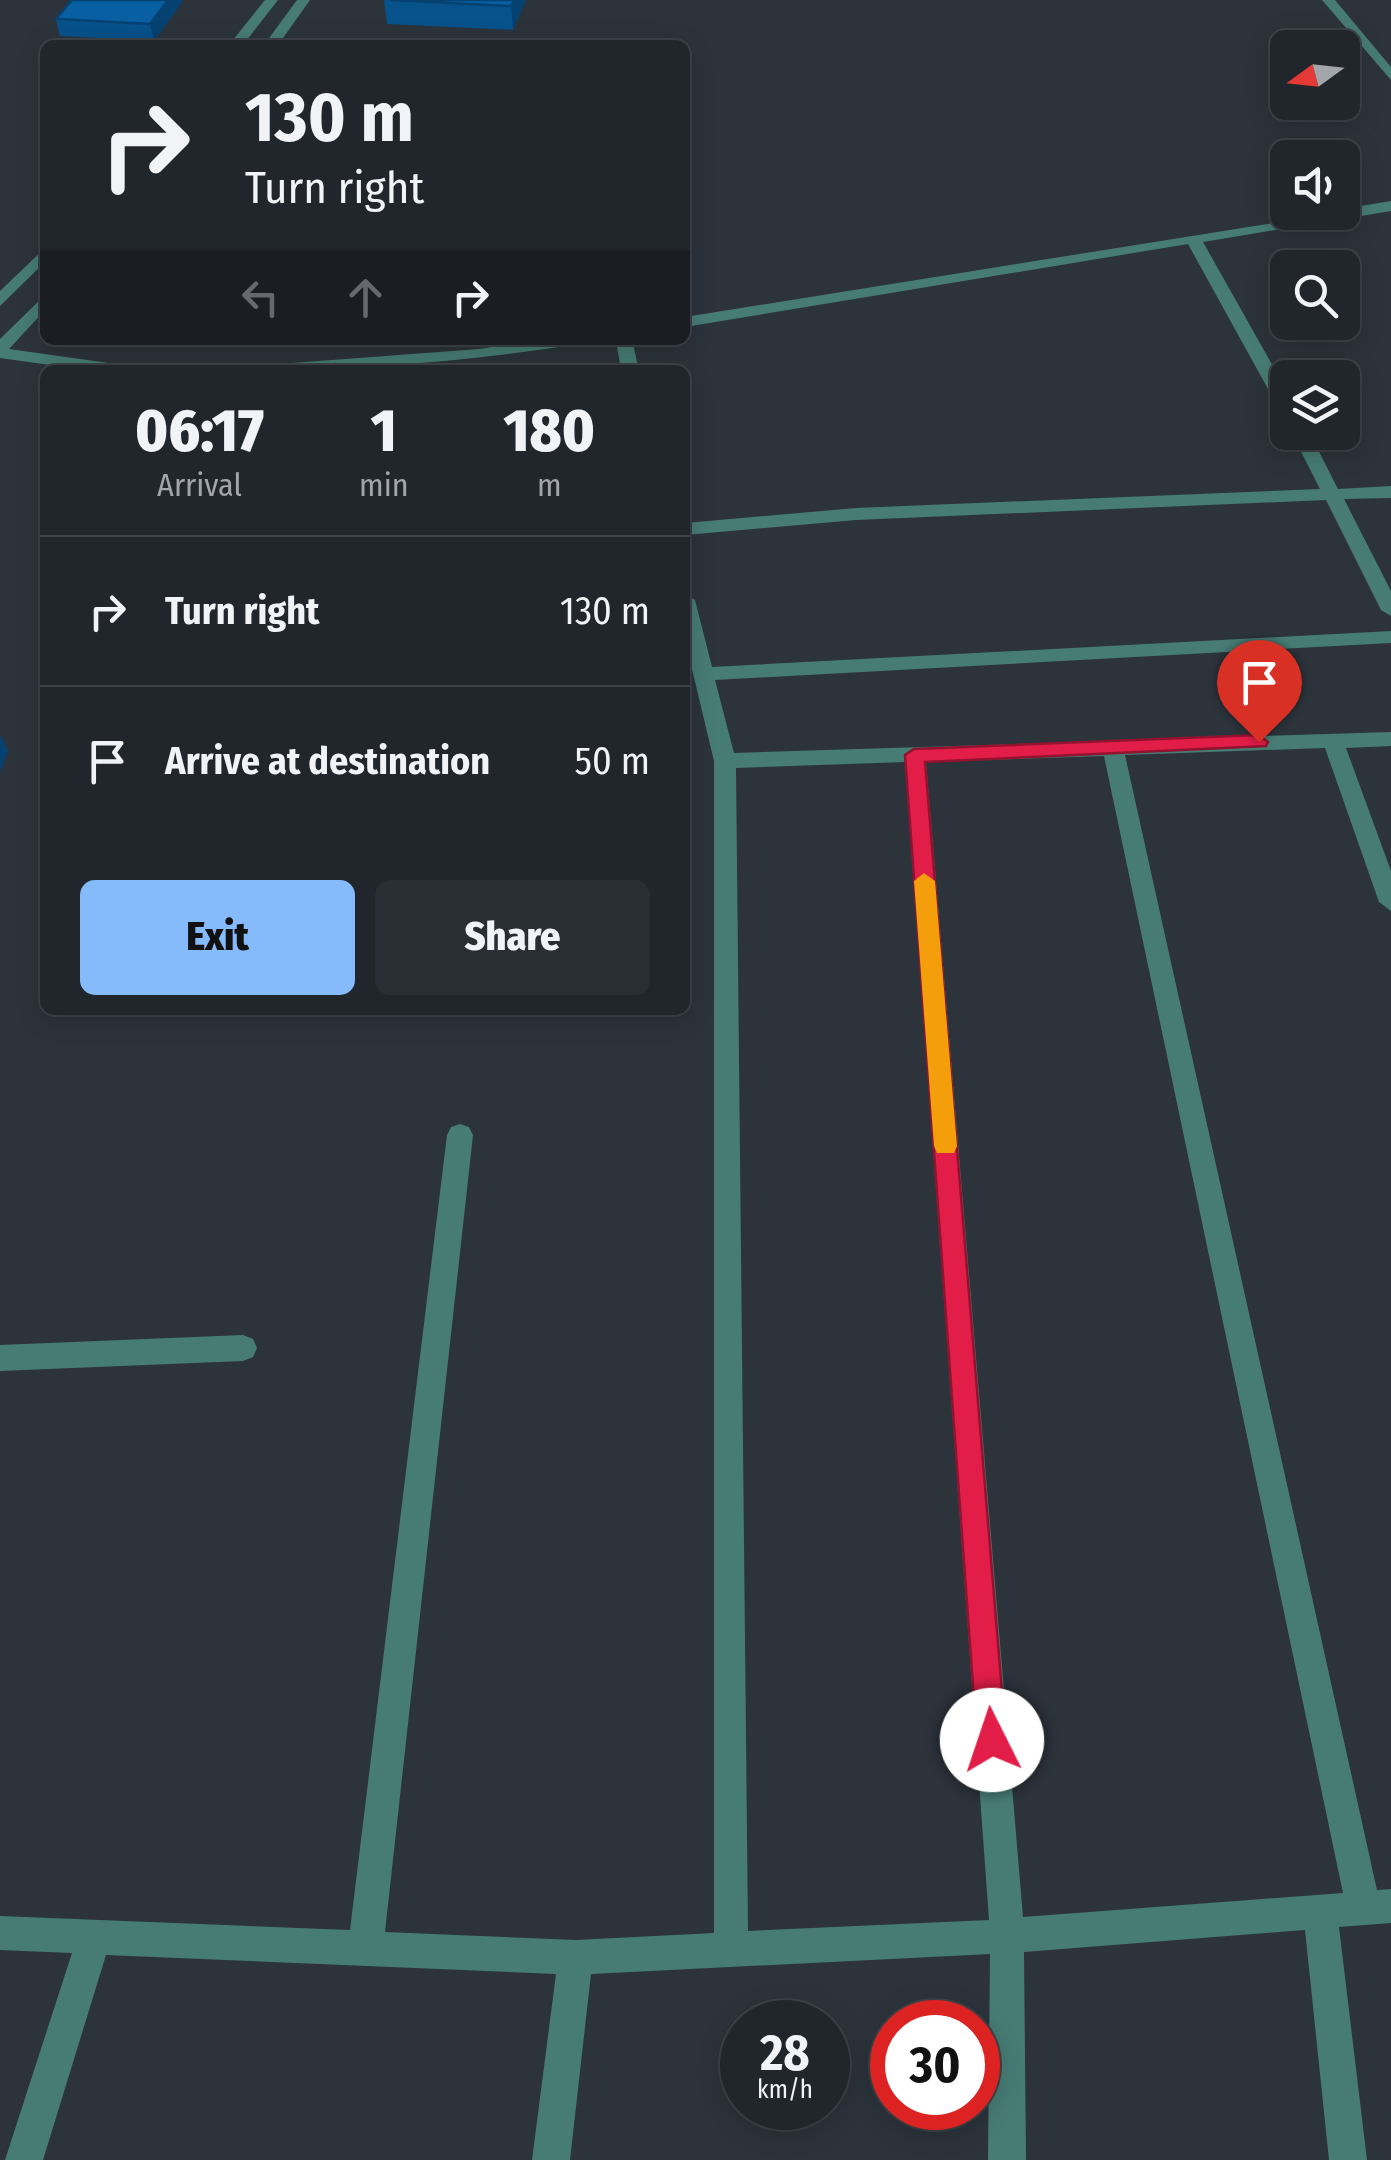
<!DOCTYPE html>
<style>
body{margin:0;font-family:"Fira Sans Condensed",sans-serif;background:#292e34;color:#f1f3f6;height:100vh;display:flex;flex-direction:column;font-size:38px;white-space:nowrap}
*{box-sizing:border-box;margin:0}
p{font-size:32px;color:#a2a5a9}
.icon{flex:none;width:55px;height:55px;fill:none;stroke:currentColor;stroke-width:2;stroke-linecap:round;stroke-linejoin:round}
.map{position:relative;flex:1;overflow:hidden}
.sheet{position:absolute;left:40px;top:365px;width:650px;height:650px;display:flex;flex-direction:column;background:#21262c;border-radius:15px;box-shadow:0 5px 25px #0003,0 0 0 2px #3e4348}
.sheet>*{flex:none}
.banner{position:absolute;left:40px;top:40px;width:650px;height:305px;border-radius:15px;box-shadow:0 5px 25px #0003,0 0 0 2px #3e4348;background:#21262c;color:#f1f3f6;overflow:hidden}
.needle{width:65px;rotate:255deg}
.fabs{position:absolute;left:1270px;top:30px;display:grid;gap:20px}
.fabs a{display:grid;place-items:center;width:90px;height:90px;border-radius:15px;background:#21262c;box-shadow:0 5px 25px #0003,0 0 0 2px #3e4348;font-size:50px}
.speed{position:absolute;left:720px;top:2000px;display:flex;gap:20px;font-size:50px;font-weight:700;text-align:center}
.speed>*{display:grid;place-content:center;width:130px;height:130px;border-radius:50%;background:#21262c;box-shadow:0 5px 25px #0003,0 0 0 2px #3e4348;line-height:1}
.speed small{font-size:25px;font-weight:400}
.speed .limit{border:15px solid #d22;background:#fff;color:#111}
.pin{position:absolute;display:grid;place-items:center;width:85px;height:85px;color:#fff;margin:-102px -42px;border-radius:50% 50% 50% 0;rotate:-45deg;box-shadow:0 0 10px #0007}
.pin .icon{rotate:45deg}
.me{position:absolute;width:110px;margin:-55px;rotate:356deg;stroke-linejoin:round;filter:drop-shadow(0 0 8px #0008)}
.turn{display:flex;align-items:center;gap:35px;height:210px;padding:0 40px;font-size:45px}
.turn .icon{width:130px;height:130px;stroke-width:2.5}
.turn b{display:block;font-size:70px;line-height:85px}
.lanes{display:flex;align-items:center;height:95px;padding:0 40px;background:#0003;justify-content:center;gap:50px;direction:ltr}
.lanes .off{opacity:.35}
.eta{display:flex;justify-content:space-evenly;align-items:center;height:170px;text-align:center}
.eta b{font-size:60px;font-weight:800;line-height:70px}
.action{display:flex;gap:20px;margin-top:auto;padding:20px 40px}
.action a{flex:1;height:115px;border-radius:15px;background:#86bbfb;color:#111;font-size:40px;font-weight:800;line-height:115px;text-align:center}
.action a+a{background:#292e34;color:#f1f3f6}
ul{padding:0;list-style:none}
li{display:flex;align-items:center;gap:30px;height:150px;padding:0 40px;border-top:2px solid #3e4348}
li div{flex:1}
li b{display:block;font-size:38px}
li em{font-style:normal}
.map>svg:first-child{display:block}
</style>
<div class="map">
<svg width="1391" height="2160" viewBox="0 0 1391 2160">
<rect width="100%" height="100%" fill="#2c333b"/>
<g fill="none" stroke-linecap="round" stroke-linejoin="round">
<g fill="#477c75" fill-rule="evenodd">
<polygon points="265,0 278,0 243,45 229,45"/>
<polygon points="297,0 310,0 278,45 264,45"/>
<polygon points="1322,0 1335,0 1391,67 1391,80"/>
<polygon points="1391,201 1391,211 1203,242 1288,393 1288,414 1279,409 1188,244 685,327 685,317 1342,212 1342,209"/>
<polygon points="45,248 45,262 0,306 0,291"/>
<polygon points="45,295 45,310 9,349 123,365 132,370 86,370 0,358 0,339"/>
<path d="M539,340H580L572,345C467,361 363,370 256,370L265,365L479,349Z"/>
<polygon points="616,340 632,340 639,370 621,370"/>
<polygon points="1291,432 1309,432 1338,489 1391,486 1391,498 1344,499 1391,591 1391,616 1381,610 1326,500 856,520 685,535 685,523 856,508 1320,489"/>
<path d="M685,594L695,600L712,667L1391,631V643L715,680L734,753L1391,732V746L1346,748L1391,871V911L1379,902L1325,748L1125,755L1377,1890L1391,1889V1923L1339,1927L1367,2160H1329L1305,1930L1024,1952L1026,2160H988L990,1954L591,1974L570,2160H532L556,1974L106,1955L43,2160H5L72,1953L0,1950V1916L350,1930L447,1135L451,1127L460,1124L469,1127L473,1135L385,1932L576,1940L714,1933V761L685,640ZM1104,756L1343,1893L1023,1917L926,762ZM905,762L989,1920L748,1931L736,768Z"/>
<polygon points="243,1335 253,1339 257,1348 253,1357 243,1361 0,1371 0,1345"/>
</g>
</g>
<g fill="#07528b">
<polygon points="384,0 526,0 513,30 387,24"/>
<polygon points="182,2 154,41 60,36 56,19"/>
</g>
<g fill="#064271">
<polygon points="168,0 182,0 182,2 154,41 150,24"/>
<polygon points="514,0 526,0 513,30 511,6"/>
<polygon points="0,734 8,751 0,773"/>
</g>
<g fill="#085fa2" stroke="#064271" stroke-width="2.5">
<polygon points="72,0 168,0 150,24 56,19"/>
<polygon points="390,0 514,0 511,6"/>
<polygon points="356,41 421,45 354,45"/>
</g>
<polygon fill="#e11d48" stroke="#92132f" stroke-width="2.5" points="1259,735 1268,742 1266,746 925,762 1006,1740 1002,1750 992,1754 981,1750 977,1740 905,755 914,749"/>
<polygon fill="#f59e0b" points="924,873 935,881 957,1146 954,1153 937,1153 934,1146 914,881"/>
</svg>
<div class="fabs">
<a><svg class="needle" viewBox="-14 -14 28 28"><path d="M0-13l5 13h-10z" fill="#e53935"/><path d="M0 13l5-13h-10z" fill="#a2a5a9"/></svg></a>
<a><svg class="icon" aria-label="sound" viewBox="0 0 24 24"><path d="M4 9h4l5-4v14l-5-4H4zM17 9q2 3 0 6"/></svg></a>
<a><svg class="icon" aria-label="search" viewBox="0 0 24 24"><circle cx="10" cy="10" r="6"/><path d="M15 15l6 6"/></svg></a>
<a><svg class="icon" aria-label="layers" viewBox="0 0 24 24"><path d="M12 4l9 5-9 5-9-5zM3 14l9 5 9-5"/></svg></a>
</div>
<div class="speed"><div>28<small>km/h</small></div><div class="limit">30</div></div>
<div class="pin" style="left:1259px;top:742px;background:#d93025"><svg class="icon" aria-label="arrive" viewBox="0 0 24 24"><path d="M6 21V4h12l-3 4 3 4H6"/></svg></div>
<svg class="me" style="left:992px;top:1740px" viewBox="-20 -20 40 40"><circle r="19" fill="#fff"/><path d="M0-13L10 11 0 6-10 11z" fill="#e11d48"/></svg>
<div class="banner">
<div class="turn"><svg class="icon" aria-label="right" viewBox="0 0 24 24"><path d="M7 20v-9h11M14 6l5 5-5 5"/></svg><div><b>130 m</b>Turn right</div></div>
<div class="lanes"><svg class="icon off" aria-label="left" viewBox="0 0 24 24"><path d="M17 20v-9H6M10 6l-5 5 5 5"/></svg><svg class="icon off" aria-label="ahead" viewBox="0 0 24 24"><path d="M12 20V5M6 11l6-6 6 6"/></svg><svg class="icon" aria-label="right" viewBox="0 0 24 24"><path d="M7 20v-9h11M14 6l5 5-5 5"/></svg></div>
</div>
<section class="sheet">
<div class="eta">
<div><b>06:17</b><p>Arrival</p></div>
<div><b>1</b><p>min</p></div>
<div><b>180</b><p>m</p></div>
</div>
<ul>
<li><svg class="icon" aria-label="right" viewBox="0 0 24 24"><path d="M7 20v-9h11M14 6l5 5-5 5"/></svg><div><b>Turn right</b></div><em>130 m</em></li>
<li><svg class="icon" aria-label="arrive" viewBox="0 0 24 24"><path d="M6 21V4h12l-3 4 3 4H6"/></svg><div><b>Arrive at destination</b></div><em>50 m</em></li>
</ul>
<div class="action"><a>Exit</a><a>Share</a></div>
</section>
</div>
